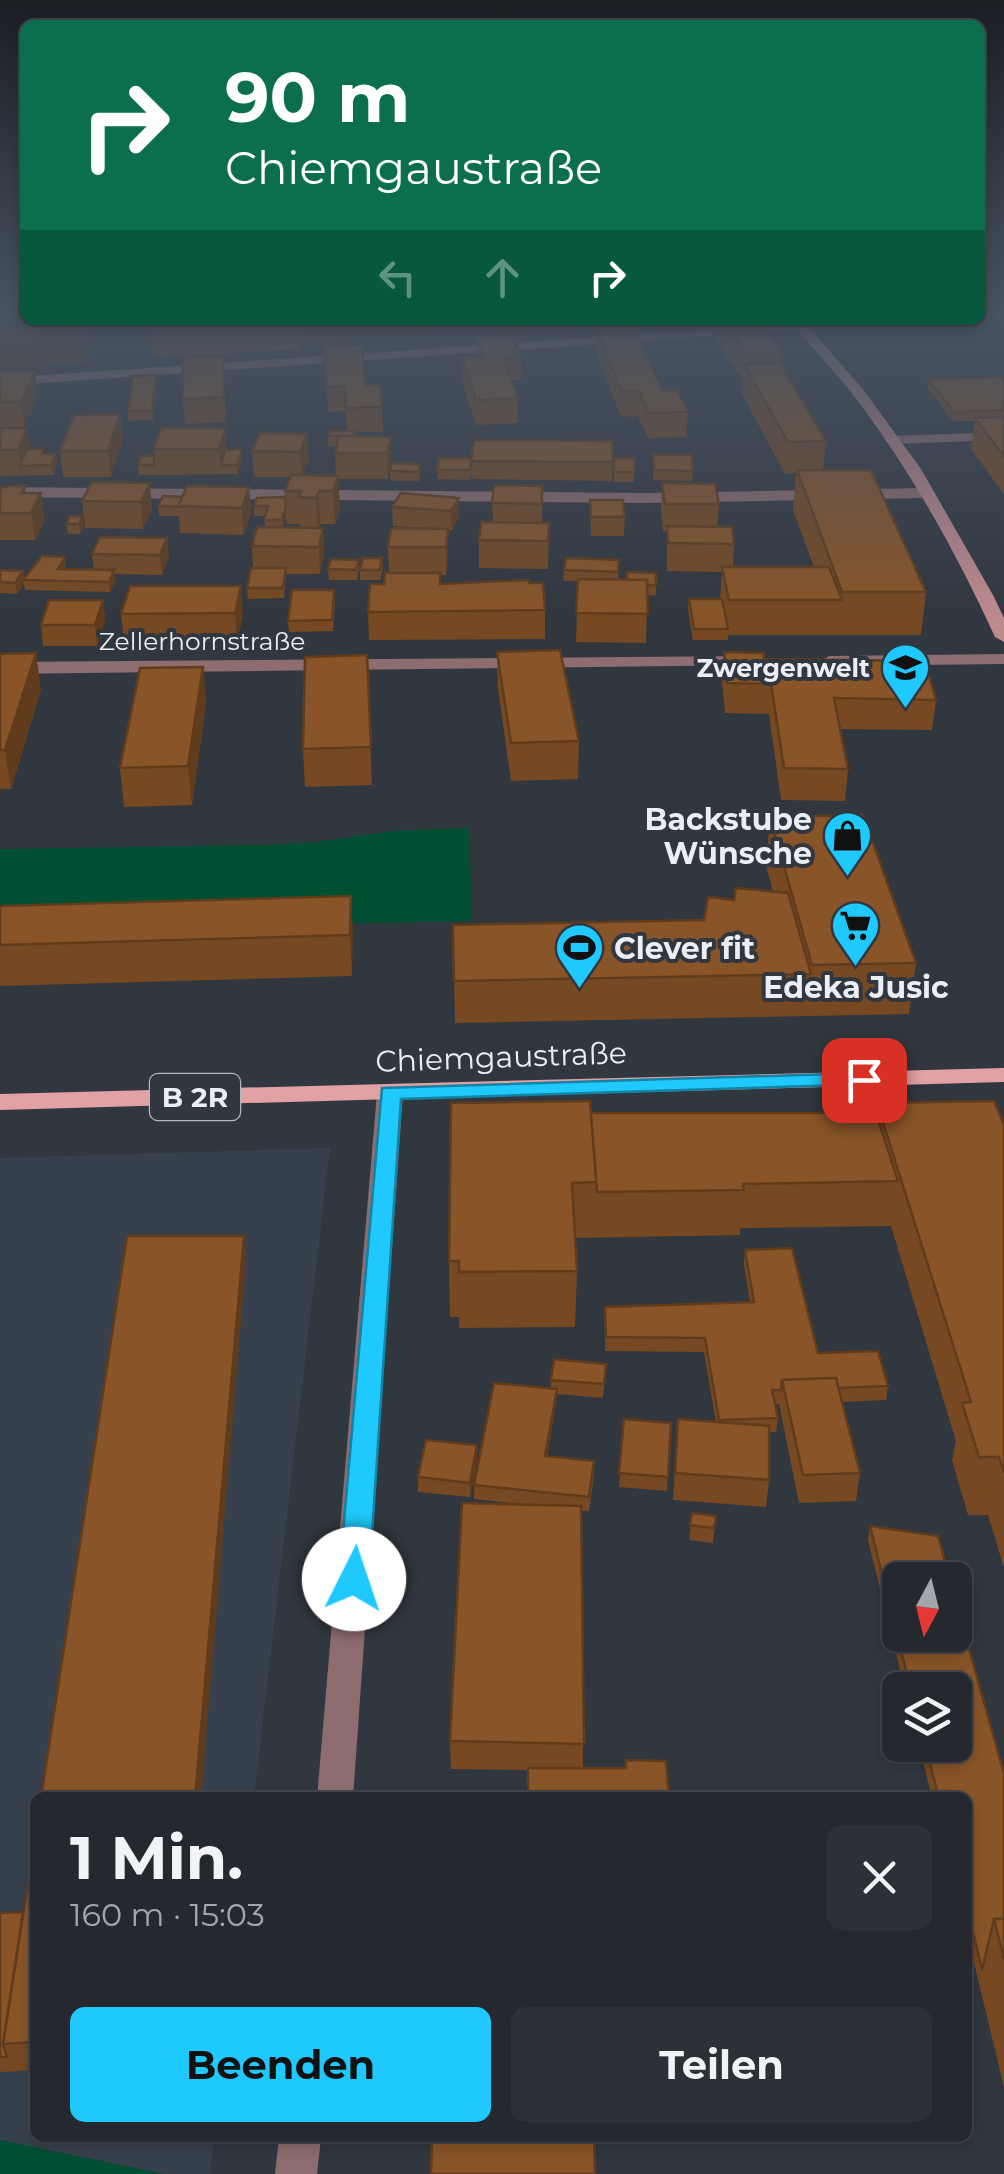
<!DOCTYPE html>
<html lang="de">
<meta charset="utf-8">
<style>
body{margin:0;font-family:Montserrat,sans-serif;background:#2d3137;color:#f1f3f6;height:100vh;display:flex;flex-direction:column;font-size:38px;white-space:nowrap}
*{box-sizing:border-box;margin:0}
p{font-size:32px;color:#a3a6aa}
.icon{flex:none;width:55px;height:55px;fill:none;stroke:currentColor;stroke-width:2;stroke-linecap:round;stroke-linejoin:round}
.map{position:relative;flex:1;overflow:hidden}
.panel{position:absolute;left:30px;top:1792px;width:942px;height:350px;display:flex;flex-direction:column;background:#25292f;border-radius:15px;box-shadow:0 5px 15px #0003,0 0 0 2px #42454b}
.panel>*{flex:none}
.top-card{position:absolute;left:20px;top:20px;width:965px;height:305px;border-radius:15px;box-shadow:0 5px 15px #0003,0 0 0 2px #42454b;background:#0b6e4f;color:#fff;overflow:hidden}
.needle{width:65px;rotate:187deg}
.fabs{position:absolute;left:882px;top:1562px;display:grid;gap:20px}
.fabs a{display:grid;place-items:center;width:90px;height:90px;border-radius:15px;background:#25292f;box-shadow:0 5px 15px #0003,0 0 0 2px #42454b;font-size:50px}
.pin{position:absolute;display:grid;place-items:center;width:85px;height:85px;color:#fff;margin:-42px;border-radius:20px;box-shadow:0 5px 15px #0006}
.me{position:absolute;width:110px;margin:-55px;rotate:4deg;stroke-linejoin:round;filter:drop-shadow(0 0 8px #0008)}
.turn{display:flex;align-items:center;gap:35px;height:210px;padding:0 40px;font-size:45px}
.turn .icon{width:130px;height:130px;stroke-width:2.5}
.turn b{display:block;font-size:70px;line-height:85px}
.lanes{display:flex;align-items:center;height:95px;padding:0 40px;background:#0003;justify-content:center;gap:50px;direction:ltr}
.lanes .off{opacity:.35}
.round{display:grid;place-items:center;flex:none;width:105px;height:105px;border-radius:15px;background:#2d3137}
.summary{display:flex;align-items:center;justify-content:space-between;height:170px;padding:0 40px}
h1{font-size:60px;font-weight:700;line-height:75px}
.primary-button{display:flex;gap:20px;margin-top:auto;padding:20px 40px}
.primary-button a{flex:1;height:115px;border-radius:15px;background:#1fc9fd;color:#111;font-size:40px;font-weight:700;line-height:115px;text-align:center}
.primary-button a+a{background:#2d3137;color:#f1f3f6}
.map>svg:first-child{display:block}
</style>
<div class="map">
<svg width="1004" height="2174" viewBox="0 0 1004 2174">
<rect width="100%" height="100%" fill="#31373f"/>
<polygon fill="#37404d" points="330,1148 254,1797 35,1798 35,2138 214,2138 210,2174 164,2174 0,2140 0,1158"/>
<g fill="#004f32">
<polygon points="469,828 472,921 0,931 0,849 264,845 317,842 391,831"/>
<polygon points="0,2140 164,2174 0,2174"/>
</g>
<g fill="none" stroke-linecap="round" stroke-linejoin="round">
<g fill="#8d6d6f" fill-rule="evenodd">
<polygon points="806,323 806,329 801,330 0,386 0,378"/>
<polygon points="1004,432 1004,440 891,444 884,440 891,436"/>
<polygon points="0,487 646,493 926,488 934,493 926,498 646,503 0,497"/>
<polygon points="1004,654 1004,664 829,666 820,661 829,656"/>
<polygon points="754,656 760,657 760,665 0,674 0,662"/>
<polygon points="390,1085 403,1093 353,1798 317,1798 377,1093"/>
<polygon points="279,2138 321,2138 317,2174 275,2174"/>
</g>
<path fill="#bd8a8e" fill-rule="evenodd" d="M789,320H802L862,388L921,469L993,595L1004,618V642L995,637C956,552 911,471 854,396C834,370 810,346 789,320Z"/>
<polygon fill="#e2a1a5" fill-rule="evenodd" points="1004,1068 1004,1082 0,1110 0,1094"/>
</g>
<g fill="#764922" fill-rule="evenodd">
<polygon points="149,320 348,320 348,323 392,320 634,320 633,327 663,391 688,412 686,437 648,438 638,416 621,417 596,351 596,330 504,335 501,331 455,334 454,332 349,339 349,341 299,344 299,349 154,358"/>
<polygon points="688,320 758,320 782,352 781,366 826,441 823,470 926,592 921,635 728,635 728,640 693,640 688,609 689,599 720,599 722,572 667,571 667,531 663,531 661,510 662,483 719,504 717,527 734,544 733,567 814,567 793,510 796,473 785,474 742,394 743,380 717,342 718,324 694,326"/>
<polygon points="476,337 521,356 521,380 511,380 518,398 518,423 476,425 462,382 462,358 477,358"/>
<path d="M325,346L365,385L382,407L383,432H357V436L391,437V462L388,479H338L340,508L335,524H320L319,528H323L324,555L320,574H286L284,598L248,599L247,588L253,568L252,546L265,527V516H254V506L285,497V491L290,477H254L252,451L307,434L309,460L302,475L336,476L335,453L337,446H328V436L347,431L346,411L328,412ZM286,517L287,524H300L301,528H283Z"/>
<polygon points="223,356 226,422 185,424 183,399"/>
<polygon points="0,371 38,395 24,427 0,427"/>
<polygon points="1004,377 1004,494 971,449 975,421 953,421 927,388 928,379"/>
<polygon points="157,384 153,420 128,421 128,411"/>
<polygon points="120,414 123,439 111,477 63,477 60,451"/>
<polygon points="0,428 27,428 30,449 45,454 56,454 57,463 53,475 0,476"/>
<polygon points="153,449 227,450 242,459 238,474 156,475 155,472 155,475 139,475 138,465 154,456"/>
<polygon points="653,455 693,471 692,481 653,480"/>
<polygon points="439,458 613,462 612,481 471,479 471,470 470,480 437,479"/>
<rect x="614" y="458" width="20" height="24"/>
<polygon points="420,464 419,481 391,481 390,471"/>
<polygon points="150,483 152,510 143,529 85,528 82,501"/>
<polygon points="25,486 26,493 45,520 35,540 0,540 0,488"/>
<polygon points="542,486 542,523 549,523 548,569 479,568 479,540 493,523 492,503"/>
<polygon points="249,487 251,514 243,535 180,533 179,516 159,516 158,506 182,497"/>
<polygon points="459,498 459,517 452,530 448,530 448,556 446,575 440,575 440,584 529,583 545,610 545,639 369,640 368,612 384,584 389,573 388,547 428,528 393,526 392,507"/>
<polygon points="590,500 625,517 624,536 591,536"/>
<polygon points="70,516 84,526 80,534 68,534 66,524"/>
<polygon points="167,538 169,558 162,575 114,574 115,581 110,592 25,590 24,583 17,594 0,593 0,570 23,571 24,578 66,567 65,570 94,570 92,554"/>
<polygon points="382,558 383,568 380,580 360,580 360,570"/>
<polygon points="359,560 359,570 357,580 329,580 328,569"/>
<polygon points="619,560 618,579 627,580 656,573 656,596 647,595 646,643 576,642 578,581 563,581 564,570"/>
<polygon points="130,586 243,614 237,642 124,643 121,614"/>
<polygon points="103,600 105,620 97,646 43,646 41,625"/>
<polygon points="335,600 333,631 289,632 288,621"/>
<polygon points="497,652 579,741 578,779 511,781 498,688"/>
<polygon points="724,652 764,659 936,700 932,730 840,729 848,769 845,801 781,800 769,714 725,713 722,682"/>
<polygon points="0,654 41,689 11,789 0,789"/>
<polygon points="367,655 372,785 305,787 303,749"/>
<polygon points="203,667 206,703 192,805 124,807 120,768"/>
<polygon points="770,817 916,963 909,1014 455,1023 453,925 704,920 734,900 773,891 766,866"/>
<polygon points="351,896 352,976 0,986 0,906"/>
<polygon points="877,1103 1004,1125 1004,1568 988,1515 968,1515 952,1460 956,1441 891,1226 740,1228 740,1235 575,1238 577,1271 575,1327 459,1328 459,1317 450,1317 449,1261 591,1117 876,1113"/>
<polygon points="745,1250 818,1353 888,1386 886,1400 842,1402 860,1473 856,1501 799,1503 779,1404 775,1404 778,1418 776,1432 769,1432 769,1480 766,1507 673,1500 678,1419 716,1422 704,1352 605,1351 605,1307 750,1302 744,1264"/>
<polygon points="606,1364 603,1398 557,1394 547,1457 594,1475 589,1511 581,1510 583,1768 669,1798 528,1770 451,1769 450,1741 529,1505 474,1499 474,1485 551,1389 551,1380"/>
<polygon points="624,1419 671,1423 667,1491 619,1487"/>
<polygon points="477,1445 477,1460 470,1497 418,1492 418,1477"/>
<polygon points="692,1513 716,1516 713,1543 689,1540"/>
<polygon points="870,1526 1004,1774 1004,2087 968,1938 968,1798 932,1798 919,1745 955,1745 955,1690 905,1690 868,1540"/>
<polygon points="35,1837 35,2070 0,2072 0,1913 23,1912"/>
</g>
<g fill="#603c1c">
<polygon points="45,320 82,320 83,325 46,327"/>
<polygon points="296,320 348,320 348,331 454,324 454,333 349,339 349,341 299,344 298,320"/>
<polygon points="455,320 501,320 501,331 455,334"/>
<polygon points="504,320 634,320 633,327 504,335"/>
<polygon points="694,320 718,320 718,324 694,326"/>
<polygon points="88,339 90,363 0,369 0,345"/>
<polygon points="35,371 38,395 24,427 21,402"/>
<polygon points="156,375 157,384 153,420 152,411"/>
<polygon points="120,414 123,439 111,477 108,451"/>
<polygon points="27,428 30,454 20,466 21,475 18,450"/>
<polygon points="226,428 227,454 221,465 221,475 219,449"/>
<polygon points="307,434 309,460 302,478 300,452"/>
<polygon points="391,437 391,462 388,479 387,453"/>
<polygon points="242,449 242,459 238,474 237,465"/>
<polygon points="56,454 57,463 53,475 51,465"/>
<polygon points="338,476 340,508 335,524 333,491"/>
<polygon points="150,483 152,510 143,529 141,502"/>
<polygon points="249,487 251,514 243,535 242,508"/>
<polygon points="319,491 320,524 318,531 316,498"/>
<polygon points="41,493 45,520 35,540 31,513"/>
<polygon points="459,498 459,517 452,530 451,511"/>
<polygon points="286,507 286,517 282,530 282,520"/>
<polygon points="82,516 84,526 80,534 79,524"/>
<polygon points="323,528 324,555 320,574 319,547"/>
<polygon points="448,529 448,556 446,575 446,547"/>
<polygon points="167,538 169,558 162,575 160,555"/>
<polygon points="65,557 66,567 60,580 58,569"/>
<polygon points="114,570 115,581 110,592 109,582"/>
<polygon points="23,571 25,580 17,594 15,583"/>
<polygon points="241,586 243,614 237,642 235,613"/>
<polygon points="103,600 105,620 97,646 95,625"/>
<polygon points="36,653 41,689 11,789 5,750"/>
<polygon points="203,667 206,703 192,805 188,766"/>
<polygon points="351,896 353,937 352,976 350,935"/>
<polygon points="244,1236 246,1262 201,1798 195,1798"/>
<polygon points="557,1389 556,1404 545,1471 545,1456"/>
<polygon points="477,1445 477,1460 470,1497 470,1483"/>
</g>
<g fill="#895528" stroke="#603c1c" stroke-width="2.5">
<polygon points="149,320 298,320 152,329"/>
<polygon points="392,320 451,320 454,324 348,331 348,323"/>
<polygon points="723,320 758,320 782,352 747,354"/>
<polygon points="84,322 88,339 0,345 0,327"/>
<polygon points="634,327 663,391 677,390 688,412 649,413 639,391 622,392 596,328"/>
<polygon points="512,335 521,356 503,357 518,398 476,400 462,358 484,358 476,337"/>
<polygon points="362,345 365,385 380,385 382,407 346,408 345,386 326,387 325,346"/>
<polygon points="223,356 224,397 183,399 183,358"/>
<polygon points="780,363 826,441 788,442 744,364"/>
<polygon points="0,371 35,371 21,402 0,402"/>
<polygon points="156,375 152,411 128,411 133,376"/>
<polygon points="1004,377 1004,410 954,412 928,379"/>
<polygon points="120,414 108,451 60,451 74,415"/>
<polygon points="1004,417 1004,456 975,418"/>
<polygon points="0,428 27,428 18,450 0,450"/>
<polygon points="161,428 226,428 219,449 153,449"/>
<polygon points="330,431 356,431 354,436 328,436"/>
<polygon points="260,433 307,434 300,452 252,451"/>
<polygon points="339,436 391,437 387,453 335,453"/>
<polygon points="474,440 612,441 613,462 471,461"/>
<polygon points="27,449 44,449 42,454 56,454 51,465 20,466"/>
<polygon points="242,449 237,465 221,465 225,450"/>
<polygon points="653,455 692,455 693,471 654,470"/>
<polygon points="141,456 154,456 154,465 138,465"/>
<polygon points="439,458 471,458 470,470 437,470"/>
<polygon points="614,458 634,458 635,472 614,472"/>
<polygon points="392,463 420,464 419,472 390,471"/>
<polygon points="797,470 871,470 926,592 842,592"/>
<polygon points="291,475 338,476 333,491 319,491 316,498 299,497 301,491 285,491"/>
<polygon points="92,482 150,483 141,502 82,501"/>
<polygon points="662,483 715,484 719,504 665,504"/>
<polygon points="494,485 542,486 542,504 492,503"/>
<polygon points="9,486 25,486 21,493 41,493 31,513 0,513 0,488"/>
<polygon points="187,486 249,487 242,508 178,506"/>
<polygon points="401,493 459,498 451,511 392,507"/>
<polygon points="163,496 182,497 178,506 185,507 158,506"/>
<polygon points="285,497 286,507 282,520 264,520 268,506 254,506 257,498"/>
<polygon points="590,500 623,500 625,517 591,517"/>
<polygon points="70,516 82,516 79,524 66,524"/>
<polygon points="481,522 549,523 548,541 479,540"/>
<polygon points="667,526 732,527 734,544 668,543"/>
<polygon points="257,527 323,528 319,547 252,546"/>
<polygon points="391,528 448,529 446,547 388,547"/>
<polygon points="100,537 167,538 160,555 92,554"/>
<polygon points="42,556 65,557 58,569 114,570 109,582 23,580"/>
<polygon points="363,558 382,558 380,570 360,570"/>
<polygon points="566,558 619,560 618,572 564,570"/>
<polygon points="331,559 359,560 356,570 328,569"/>
<polygon points="722,567 829,567 842,600 729,600"/>
<polygon points="251,568 286,568 283,588 247,588"/>
<polygon points="0,570 23,571 15,583 0,582"/>
<polygon points="627,572 656,573 656,585 647,585 647,580 627,580"/>
<polygon points="385,573 440,573 440,584 529,580 529,583 543,583 545,610 368,612 370,584 384,584"/>
<polygon points="578,579 647,580 648,614 576,613"/>
<polygon points="130,586 241,586 235,613 121,614"/>
<polygon points="292,590 334,590 332,620 288,621"/>
<polygon points="689,599 722,599 728,629 694,629"/>
<polygon points="49,600 103,600 95,625 41,625"/>
<polygon points="560,650 579,741 511,743 497,652"/>
<polygon points="724,652 764,653 764,659 925,661 936,700 834,698 848,769 784,768 771,684 727,683"/>
<polygon points="36,653 5,750 0,750 0,654"/>
<polygon points="367,655 371,747 303,749 305,657"/>
<polygon points="203,667 188,766 120,768 140,668"/>
<polygon points="863,815 916,963 812,965 770,817"/>
<polygon points="736,888 788,893 811,974 454,981 453,925 704,920 708,897 734,900"/>
<polygon points="351,896 350,935 0,945 0,906"/>
<polygon points="590,1101 597,1182 572,1183 577,1271 459,1272 459,1261 449,1261 451,1103"/>
<polygon points="994,1101 1004,1125 1004,1473 999,1457 979,1457 962,1403 971,1402 877,1103"/>
<polygon points="591,1113 876,1113 898,1181 743,1184 744,1190 597,1192"/>
<polygon points="127,1236 244,1236 195,1798 41,1798"/>
<polygon points="792,1248 818,1353 878,1351 888,1386 838,1388 836,1378 782,1380 781,1390 772,1390 778,1418 719,1420 705,1338 606,1337 605,1307 754,1302 745,1250"/>
<polygon points="554,1359 606,1364 604,1384 551,1380"/>
<polygon points="836,1378 860,1473 803,1475 782,1380"/>
<polygon points="494,1383 557,1389 545,1456 594,1461 589,1497 474,1485"/>
<polygon points="624,1419 671,1423 668,1477 619,1473"/>
<polygon points="678,1419 769,1426 769,1480 675,1473"/>
<polygon points="426,1440 477,1445 470,1483 418,1477"/>
<polygon points="462,1503 581,1506 584,1744 450,1741"/>
<polygon points="692,1513 716,1516 714,1528 690,1525"/>
<polygon points="870,1526 938,1536 950,1580 900,1580 900,1635 955,1635 955,1598 1004,1774 1004,1919 994,1919 982,1970 968,1911 968,1798 939,1798 925,1745 955,1745 955,1690 911,1690"/>
<polygon points="626,1760 666,1761 669,1798 528,1798 528,1768 626,1768"/>
<polygon points="35,1837 35,2042 3,2044"/>
<polygon points="23,1912 3,2044 7,2057 0,2057 0,1913"/>
<polygon points="994,1919 1004,1919 1004,1959"/>
<polygon points="432,2138 594,2138 595,2174 431,2174"/>
</g>
<linearGradient id="sky" x2="0" y2="1"><stop stop-color="#1b1e23"/><stop offset="0.51" stop-color="#485363"/><stop offset="1" stop-color="#485363" stop-opacity="0"/></linearGradient>
<rect width="1004" height="615" fill="url(#sky)"/>
<polygon fill="#1fc9fd" stroke="#1483a4" stroke-width="2.5" points="864,1073 872,1075 876,1080 872,1084 401,1099 369,1579 365,1587 354,1591 343,1587 339,1579 382,1088"/>
<defs>
<symbol id="school-pin" viewBox="-11 -11 22 30"><path d="M0 17L-7.5 6A9.5 9.5 0 1 1 7.5 6Z" fill="#1fc9fd" stroke="#31373f"/><path d="M0-5L7-2L0 1L-7-2ZM-4 1L0 2.5L4 1V4Q0 6-4 4Z" fill="#111"/></symbol>
<symbol id="shop-pin" viewBox="-11 -11 22 30"><path d="M0 17L-7.5 6A9.5 9.5 0 1 1 7.5 6Z" fill="#1fc9fd" stroke="#31373f"/><path d="M-5-2.5h2.3a2.7 3.5 0 0 1 5.4 0H5L5.5 6h-11ZM-1.5-2.5h3a1.5 2.3 0 0 0-3 0Z" fill="#111"/></symbol>
<symbol id="supermarket-pin" viewBox="-11 -11 22 30"><path d="M0 17L-7.5 6A9.5 9.5 0 1 1 7.5 6Z" fill="#1fc9fd" stroke="#31373f"/><path d="M-6-5.5h2.5l.6 2H6L4.5 2H-2.5L-4.4-4H-6ZM-1.5 3.2a1.3 1.3 0 1 0 .1 0ZM3 3.2a1.3 1.3 0 1 0 .1 0Z" fill="#111"/></symbol>
<symbol id="stadium-pin" viewBox="-11 -11 22 30"><path d="M0 17L-7.5 6A9.5 9.5 0 1 1 7.5 6Z" fill="#1fc9fd" stroke="#31373f"/><path d="M0-5a6.5 5 0 1 0 0 10a6.5 5 0 1 0 0-10ZM-3.5-1.8h7v3.6h-7Z" fill="#111"/></symbol>
</defs>
<g fill-rule="evenodd">
<use href="#school-pin" x="878" y="640" width="55" height="75"/>
<use href="#shop-pin" x="820" y="808" width="55" height="75"/>
<use href="#supermarket-pin" x="828" y="898" width="55" height="75"/>
<use href="#stadium-pin" x="552" y="920" width="55" height="75"/>
</g>
<g text-anchor="middle" dominant-baseline="central" stroke-width="8" stroke-linejoin="round" paint-order="stroke">
<g font-size="25" fill="#ebeff4" stroke="#31373f">
<text x="202" y="641">Zellerhornstraße</text>
</g>
<g font-size="25" font-weight="bold" fill="#ebeff4" stroke="#31373f" text-anchor="end">
<text x="870" y="668">Zwergenwelt</text>
</g>
<rect fill="#31373f" stroke="#b3b8be" stroke-width="2.5" x="150" y="1074" width="90" height="46" rx="8"/>
<g font-size="28" font-weight="bold" fill="#ebeff4">
<text x="195" y="1097">B 2R</text>
</g>
<g font-size="30" font-weight="bold" fill="#ebeff4" stroke="#31373f" text-anchor="end">
<text x="812" y="819">Backstube<tspan x="812" dy="34">Wünsche</tspan></text>
<text x="614" y="948" text-anchor="start">Clever fit</text>
<text x="856" y="987" text-anchor="middle">Edeka Jusic</text>
</g>
<g font-size="30" fill="#ebeff4" stroke="#31373f">
<text transform="translate(501 1057) rotate(-2)">Chiemgaustraße</text>
</g>
</g>
</svg>
<div class="fabs">
<a><svg class="needle" viewBox="-14 -14 28 28"><path d="M0-13l5 13h-10z" fill="#e53935"/><path d="M0 13l5-13h-10z" fill="#a3a6aa"/></svg></a>
<a><svg class="icon" aria-label="layers" viewBox="0 0 24 24"><path d="M12 4l9 5-9 5-9-5zM3 14l9 5 9-5"/></svg></a>
</div>
<div class="pin" style="left:864px;top:1080px;background:#d93025"><svg class="icon" aria-label="arrive" viewBox="0 0 24 24"><path d="M6 21V4h12l-3 4 3 4H6"/></svg></div>
<svg class="me" style="left:354px;top:1579px" viewBox="-20 -20 40 40"><circle r="19" fill="#fff"/><path d="M0-13L10 11 0 6-10 11z" fill="#1fc9fd"/></svg>
<div class="top-card">
<div class="turn"><svg class="icon" aria-label="right" viewBox="0 0 24 24"><path d="M7 20v-9h11M14 6l5 5-5 5"/></svg><div><b>90 m</b>Chiemgaustraße</div></div>
<div class="lanes"><svg class="icon off" aria-label="left" viewBox="0 0 24 24"><path d="M17 20v-9H6M10 6l-5 5 5 5"/></svg><svg class="icon off" aria-label="ahead" viewBox="0 0 24 24"><path d="M12 20V5M6 11l6-6 6 6"/></svg><svg class="icon" aria-label="right" viewBox="0 0 24 24"><path d="M7 20v-9h11M14 6l5 5-5 5"/></svg></div>
</div>
<section class="panel">
<div class="summary"><div><h1>1 Min.</h1><p>160 m · 15:03</p></div><a class="round"><svg class="icon" aria-label="close" viewBox="0 0 24 24"><path d="M6 6l12 12M18 6L6 18"/></svg></a></div>
<div class="primary-button"><a>Beenden</a><a>Teilen</a></div>
</section>
</div>
